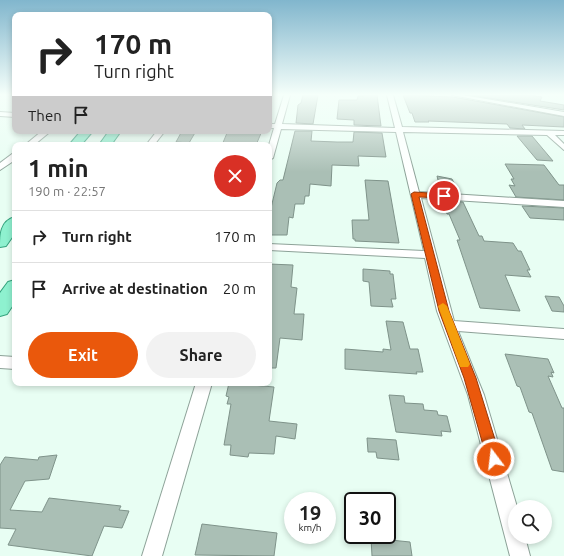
<!DOCTYPE html>
<meta charset="utf-8">
<style>
body{margin:0;font-family:Ubuntu,sans-serif;background:#f2f2f2;color:#222;height:100vh;display:flex;flex-direction:column;font-size:15px;white-space:nowrap}
*{box-sizing:border-box;margin:0}
p{font-size:13px;color:#767676}
.icon{flex:none;width:22px;height:22px;fill:none;stroke:currentColor;stroke-width:2;stroke-linecap:round;stroke-linejoin:round}
.map{position:relative;flex:1;overflow:hidden}
.side{position:absolute;left:12px;top:142px;width:260px;height:244px;display:flex;flex-direction:column;background:#fff;border-radius:8px;box-shadow:0 2px 6px #0003}
.side>*{flex:none}
.top-card{position:absolute;left:12px;top:12px;width:260px;height:122px;border-radius:8px;box-shadow:0 2px 6px #0003;background:#fff;color:#222;overflow:hidden}
.tools{position:absolute;left:508px;top:500px;display:grid;gap:8px}
.tools a{display:grid;place-items:center;width:44px;height:44px;border-radius:50%;background:#fff;box-shadow:0 2px 6px #0003;font-size:20px}
.speed{position:absolute;left:284px;top:492px;display:flex;gap:8px;font-size:20px;font-weight:700;text-align:center}
.speed>*{display:grid;place-content:center;width:52px;height:52px;border-radius:50%;background:#fff;box-shadow:0 2px 6px #0003;line-height:1}
.speed small{font-size:10px;font-weight:400}
.speed .limit{border:2px solid #111;border-radius:6px;background:#fff;color:#111}
.pin{position:absolute;display:grid;place-items:center;width:34px;height:34px;color:#fff;margin:-17px;border:2px solid #fff;border-radius:50%;box-shadow:0 1px 4px #0007}
.me{position:absolute;width:44px;margin:-22px;rotate:345deg;stroke-linejoin:round;filter:drop-shadow(0 0 3px #0008)}
.turn{display:flex;align-items:center;gap:14px;height:84px;padding:0 16px;font-size:18px}
.turn .icon{width:52px;height:52px;stroke-width:2.5}
.turn b{display:block;font-size:28px;line-height:34px}
.then{display:flex;align-items:center;height:38px;padding:0 16px;background:#0003;gap:8px;font-size:15px}
.round{display:grid;place-items:center;flex:none;width:42px;height:42px;border-radius:21px;background:#f2f2f2}
.overview{display:flex;align-items:center;justify-content:space-between;height:68px;padding:0 16px}
h1{font-size:24px;font-weight:700;line-height:30px}
.primary-button{display:flex;gap:8px;margin-top:auto;padding:8px 16px}
.primary-button a{flex:1;height:46px;border-radius:24px;background:#ea580c;color:#fff;font-size:16px;font-weight:700;line-height:46px;text-align:center}
.primary-button a+a{background:#f2f2f2;color:#222}
ul{padding:0;list-style:none}
li{display:flex;align-items:center;gap:12px;height:52px;padding:0 16px;border-top:1px solid #e0e0e0}
li div{flex:1}
li b{display:block;font-size:15px}
li em{font-style:normal}
.map>svg:first-child{display:block}
</style>
<div class="map">
<svg width="564" height="556" viewBox="0 0 564 556">
<rect width="100%" height="100%" fill="#e8fef3"/>
<g fill="#aabfb5" stroke="#7f938a">
<polygon points="303,95 318,95 313,124 296,123 298,105 301,103"/>
<polygon points="364,95 377,95 381,126 354,125 354,120 337,119 339,100 357,100 358,96 364,96"/>
<polygon points="403,95 453,97 564,117 564,127 522,125 525,129 510,128 507,124 428,121 429,122 415,122 412,113 410,113"/>
<polygon points="469,95 529,95 542,97 540,101 564,105 564,110"/>
<polygon points="182,131 196,131 189,143 176,142"/>
<polygon points="244,131 262,131 256,145 222,145 227,133 243,133"/>
<polygon points="295,131 312,131 311,141 337,142 353,142 354,132 382,133 386,157 358,156 359,166 332,165 331,186 310,184 309,196 305,196 304,204 295,204 293,218 289,217 287,235 269,235 269,208 271,208 277,183 280,180 283,180"/>
<polygon points="517,136 532,136 553,161 537,160"/>
<polygon points="505,164 544,165 559,185 564,185 564,200 516,197 509,185 515,186 511,179 514,179"/>
<polygon points="437,176 452,179 459,193 441,192"/>
<polygon points="365,180 388,181 399,243 355,241 355,239 353,239 352,220 369,220"/>
<polygon points="444,201 463,202 479,236 482,236 484,241 513,243 518,251 521,251 530,270 527,270 531,277 505,275 520,311 480,308 457,240 460,240 449,214 447,214"/>
<polygon points="522,206 564,208 564,220 530,218"/>
<polygon points="269,264 293,265 291,287 297,288 294,314 304,314 302,340 280,338 276,368 269,368"/>
<polygon points="363,269 390,271 390,274 393,274 396,299 391,299 393,307 371,306 369,282 363,281"/>
<polygon points="545,296 559,297 564,306 564,312 552,311"/>
<polygon points="386,321 403,322 410,349 418,349 423,372 416,372 417,374 345,369 345,349 383,352 383,349 391,350"/>
<polygon points="505,354 548,359 554,373 551,372 553,377 548,376 562,408 564,408 564,472 552,470 532,413 529,412 520,387 517,386"/>
<polygon points="229,383 274,387 269,421 297,424 295,439 276,436 274,454 249,453 248,457 230,455 231,445 224,445 231,404 227,404 229,397 226,396"/>
<polygon points="389,395 404,396 405,403 423,404 424,410 437,411 438,415 447,416 451,432 441,431 442,436 396,432"/>
<polygon points="367,438 396,440 399,460 377,458 376,452 368,452"/>
<polygon points="57,455 49,479 25,481 10,510 42,512 49,498 121,506 119,510 129,511 122,528 104,526 92,556 8,545 16,529 0,528 0,465 5,457 38,460 39,457"/>
<polygon points="202,524 277,533 274,556 195,555"/>
<polygon points="371,538 410,542 412,556 372,556"/>
</g>
<g fill="none" stroke-linecap="round" stroke-linejoin="round">
<defs>
<g id="minor">
<polygon points="284,95 290,95 282,124 395,128 387,95 393,95 402,127 564,131 564,135 555,135 564,144 564,150 547,135 403,132 419,192 564,201 564,207 421,198 454,321 564,329 564,339 458,331 484,395 517,507 515,507 515,537 525,537 530,556 510,556 468,395 437,311 425,258 269,250 269,244 424,251 396,132 281,129 273,158 269,160 269,145 274,128 269,128 269,124 275,124"/>
<polygon points="452,95 463,95 564,112 564,116"/>
<polygon points="0,112 15,113 15,117 0,116"/>
<polygon points="42,131 51,131 34,145 25,145"/>
<polygon points="157,131 165,131 154,145 146,145"/>
<polygon points="12,154 15,154 15,160 0,170 0,163"/>
<polygon points="0,356 15,357 15,369 0,368"/>
<polygon points="196,383 212,383 162,556 142,556"/>
</g>
<g id="primary">
<polygon points="81,131 93,131 81,145 69,145"/>
<polygon points="109,131 121,131 111,145 99,145"/>
<path d="M15,217V233L6,246L0,247C0,235 0,221 15,217Z"/>
<polygon points="15,280 15,302 7,314 0,316 0,293 8,282"/>
</g>
</defs>
<use href="#minor" stroke="#8da298" stroke-width="2"/>
<use href="#primary" stroke="#34a27d" stroke-width="2"/>
<use href="#minor" fill="#fff" fill-rule="evenodd"/>
<use href="#primary" fill="#8ef1cf" fill-rule="evenodd"/>
</g>
<linearGradient id="sky" x2="0" y2="1"><stop stop-color="#81b6cd"/><stop offset="0.55" stop-color="#f5fffa"/><stop offset="1" stop-color="#f5fffa" stop-opacity="0"/></linearGradient>
<rect width="564" height="172" fill="url(#sky)"/>
<polygon fill="#ea580c" stroke="#983908" points="414,192 444,194 448,196 444,198 419,197 449,311 476,378 501,459 499,464 494,466 489,464 487,459 464,378 439,311 411,194"/>
<polygon fill="#f59e0b" points="443,303 447,306 470,364 468,367 460,367 459,364 438,306"/>
</svg>
<div class="tools">
<a><svg class="icon" aria-label="search" viewBox="0 0 24 24"><circle cx="10" cy="10" r="6"/><path d="M15 15l6 6"/></svg></a>
</div>
<div class="speed"><div>19<small>km/h</small></div><div class="limit">30</div></div>
<div class="pin" style="left:444px;top:196px;background:#d93025"><svg class="icon" aria-label="arrive" viewBox="0 0 24 24"><path d="M6 21V4h12l-3 4 3 4H6"/></svg></div>
<svg class="me" style="left:494px;top:459px" viewBox="-20 -20 40 40"><circle r="17" fill="#ea580c" stroke="#fff" stroke-width="3"/><path d="M0-11L8 9 0 5-8 9z" fill="#fff"/></svg>
<div class="top-card">
<div class="turn"><svg class="icon" aria-label="right" viewBox="0 0 24 24"><path d="M7 20v-9h11M14 6l5 5-5 5"/></svg><div><b>170 m</b>Turn right</div></div>
<div class="then">Then<svg class="icon" aria-label="arrive" viewBox="0 0 24 24"><path d="M6 21V4h12l-3 4 3 4H6"/></svg></div>
</div>
<section class="side">
<div class="overview"><div><h1>1 min</h1><p>190 m · 22:57</p></div><a class="round" style="background:#d93025;color:#fff"><svg class="icon" aria-label="close" viewBox="0 0 24 24"><path d="M6 6l12 12M18 6L6 18"/></svg></a></div>
<ul>
<li><svg class="icon" aria-label="right" viewBox="0 0 24 24"><path d="M7 20v-9h11M14 6l5 5-5 5"/></svg><div><b>Turn right</b></div><em>170 m</em></li>
<li><svg class="icon" aria-label="arrive" viewBox="0 0 24 24"><path d="M6 21V4h12l-3 4 3 4H6"/></svg><div><b>Arrive at destination</b></div><em>20 m</em></li>
</ul>
<div class="primary-button"><a>Exit</a><a>Share</a></div>
</section>
</div>
